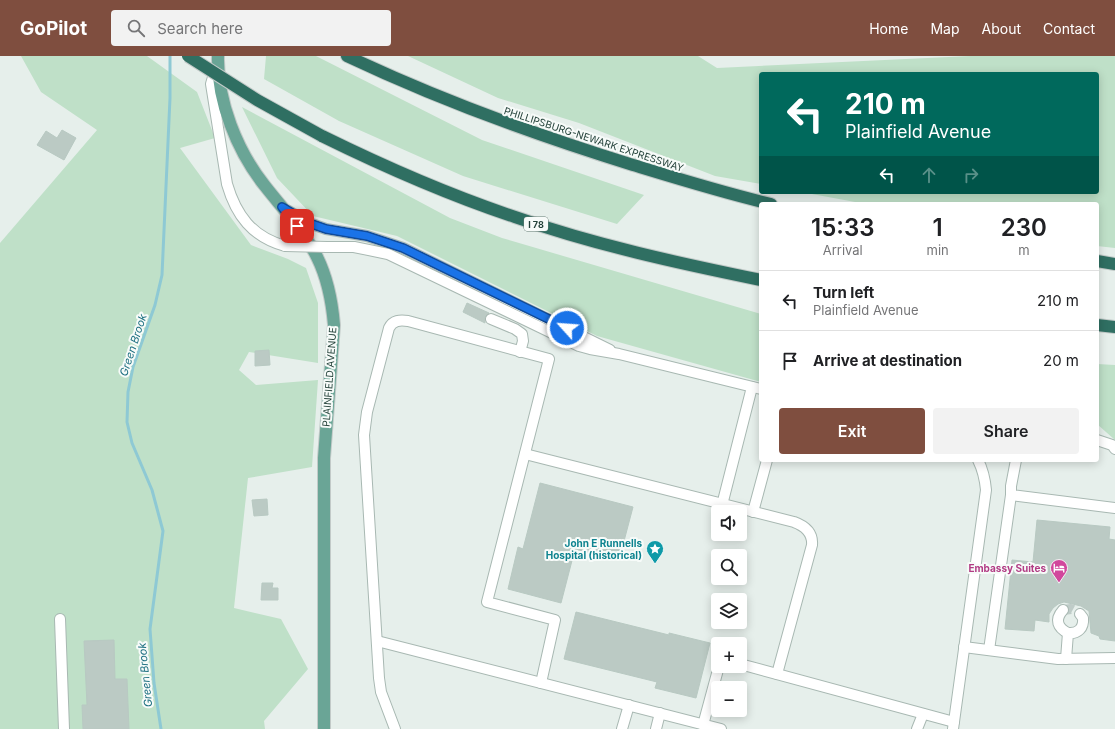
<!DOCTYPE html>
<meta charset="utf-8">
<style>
body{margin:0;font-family:Inter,sans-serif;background:#f2f2f2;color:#202124;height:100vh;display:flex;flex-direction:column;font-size:15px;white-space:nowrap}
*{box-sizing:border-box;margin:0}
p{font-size:13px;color:#757577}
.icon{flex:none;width:22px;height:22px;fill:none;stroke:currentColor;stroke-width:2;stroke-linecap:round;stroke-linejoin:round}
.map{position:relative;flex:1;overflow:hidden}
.drawer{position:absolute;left:759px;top:146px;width:340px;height:260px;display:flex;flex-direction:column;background:#fff;border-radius:4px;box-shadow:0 2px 10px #0003}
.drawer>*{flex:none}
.guide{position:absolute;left:759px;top:16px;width:340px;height:122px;border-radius:4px;box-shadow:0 2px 10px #0003;background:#00695c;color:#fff;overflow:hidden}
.controls{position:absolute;left:711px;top:449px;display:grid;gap:8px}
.controls a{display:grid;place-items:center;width:36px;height:36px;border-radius:4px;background:#fff;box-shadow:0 2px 10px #0003;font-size:20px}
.pin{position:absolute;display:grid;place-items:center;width:34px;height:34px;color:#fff;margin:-17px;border-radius:8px;box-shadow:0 2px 6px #0006}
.me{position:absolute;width:44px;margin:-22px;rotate:296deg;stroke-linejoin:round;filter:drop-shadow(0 0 3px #0008)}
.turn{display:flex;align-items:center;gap:14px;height:84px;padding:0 20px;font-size:18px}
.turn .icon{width:52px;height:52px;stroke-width:2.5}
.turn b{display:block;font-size:28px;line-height:34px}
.lanes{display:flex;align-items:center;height:38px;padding:0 20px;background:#0003;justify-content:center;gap:20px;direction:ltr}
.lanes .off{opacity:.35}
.eta{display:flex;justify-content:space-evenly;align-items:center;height:68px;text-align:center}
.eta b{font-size:24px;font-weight:600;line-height:28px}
.cta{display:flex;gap:8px;margin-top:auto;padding:8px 20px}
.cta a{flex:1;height:46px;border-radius:4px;background:#7f4e3f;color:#fff;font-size:16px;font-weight:600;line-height:46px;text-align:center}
.cta a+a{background:#f2f2f2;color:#202124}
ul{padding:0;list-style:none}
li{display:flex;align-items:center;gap:12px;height:60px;padding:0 20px;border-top:1px solid #e0e0e0}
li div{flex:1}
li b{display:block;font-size:15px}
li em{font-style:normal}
header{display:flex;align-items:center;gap:24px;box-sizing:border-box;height:56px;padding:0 20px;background:#7f4e3f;color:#fff}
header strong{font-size:19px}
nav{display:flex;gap:22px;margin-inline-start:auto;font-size:14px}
.search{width:280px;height:36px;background:#f2f2f2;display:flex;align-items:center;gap:10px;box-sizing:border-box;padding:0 14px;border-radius:4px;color:#757577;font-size:15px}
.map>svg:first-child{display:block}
</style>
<header>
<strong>GoPilot</strong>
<div class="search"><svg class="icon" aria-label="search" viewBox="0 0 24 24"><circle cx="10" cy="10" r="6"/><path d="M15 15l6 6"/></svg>Search here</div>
<nav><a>Home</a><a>Map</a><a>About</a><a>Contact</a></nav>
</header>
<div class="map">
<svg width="1115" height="673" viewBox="0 0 1115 673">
<rect width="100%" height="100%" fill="#e6efeb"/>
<g fill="#bfe0c8">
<polygon points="21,0 147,0 197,36 215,82 180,92 251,189 288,203 306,212 318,247 318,307 249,296 239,314 256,329 318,324 312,411 248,422 234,552 281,563 308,613 264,665 265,673 0,673 0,187 97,74 41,36"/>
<polygon points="266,0 316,0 482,84 644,139 617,168 463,120 339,65 264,23"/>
<polygon points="408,0 698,0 717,12 970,0 1115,0 1115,192 1097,190 1097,148 866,148 801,136 1097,136 1097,18 761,18 761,128 715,120 579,67 498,42"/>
<polygon points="242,51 450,162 502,182 761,258 761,326 597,280 397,180 313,160 277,122"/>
<polygon points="1097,308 1115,309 1115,384 1097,368"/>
</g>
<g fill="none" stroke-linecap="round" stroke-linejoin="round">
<polyline stroke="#8ec9d4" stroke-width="3" points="161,673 154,627 150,573 163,475 152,434 132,387 127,366 128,336 133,311 155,249 162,219 170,42 170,0"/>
</g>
<g fill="#bbcac4" stroke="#b8c9c2">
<polygon points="62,74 76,82 64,104 37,89 46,75 57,82"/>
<polygon points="467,247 489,257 485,261 485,267 463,256"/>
<polygon points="269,294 270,309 255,310 255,295"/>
<polygon points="540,427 633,451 619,504 575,493 561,547 508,533 518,491 523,493"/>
<polygon points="267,443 268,459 254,460 252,444"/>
<polygon points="1037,464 1110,471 1109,483 1115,484 1115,585 1100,583 1099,580 1091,577 1089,555 1081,550 1064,546 1058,548 1053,552 1049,558 1049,566 1035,564 1034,575 1005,573 1012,504 1033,506"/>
<polygon points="262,527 273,527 272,532 278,532 278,544 261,544"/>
<polygon points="576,556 669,579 669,577 710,587 696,642 655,632 657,626 564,603"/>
<polygon points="114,584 115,623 127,623 129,673 83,673 82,649 87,649 84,585"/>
</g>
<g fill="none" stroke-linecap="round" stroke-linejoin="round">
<polyline stroke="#bfccc8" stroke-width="10" stroke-dasharray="10 5" stroke-linecap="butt" points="1063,554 1071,553 1080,558"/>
<defs>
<g id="minor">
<path d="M216,11L211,28L227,128C236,159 252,181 285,190"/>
<polyline points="285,153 309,167 326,173 367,180 403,192 610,294"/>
<polyline points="327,191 354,191 388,198 579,290 590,293 619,298 761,333"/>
<polyline points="491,263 515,273 522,278 523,285 520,296"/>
<polyline points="1097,384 1112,389 1115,393"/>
<path d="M525,398L794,466C805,470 813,477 812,489L777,618"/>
<polyline points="1016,404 1011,430 1011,439 1115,452"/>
<polyline points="722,449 752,331"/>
<polyline points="753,456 767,404"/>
<path d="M1063,554C1054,564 1058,572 1068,577"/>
<polyline points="60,563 64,673"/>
<polyline points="377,585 721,673"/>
<polyline points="964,591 1058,603 1115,602"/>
<polyline points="989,594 1011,439"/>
<path d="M1066,603L1068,577C1078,578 1084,572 1083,562L1080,558"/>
<polyline points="740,608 954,666"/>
<polyline points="703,669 719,610"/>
<path d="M395,673L381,636L379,622L364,379L367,356L389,272C393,264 400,264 408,265L549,303L487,546L555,564L541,627"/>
<polyline points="622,673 629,649"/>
<polyline points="656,673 660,657"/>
<polyline points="917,673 923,658"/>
<path d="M953,673L986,434C985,423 983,414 978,404"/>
</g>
<path id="major" d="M218,0C217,45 237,95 265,130C283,153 304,175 317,201C328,223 332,245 334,269L324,402V673"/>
<g id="highway">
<path d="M347,0C440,44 536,79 633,109C679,123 724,137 771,148"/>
<path d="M322,80C385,111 449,139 515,161C595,189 678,207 761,224"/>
<polyline points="1097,205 1115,208"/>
<polyline points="1097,269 1115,271"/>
</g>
</defs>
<use href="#minor" stroke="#a8b8b2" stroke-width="12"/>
<use href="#major" stroke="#c2cac8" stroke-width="14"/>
<use href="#highway" stroke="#c2cac8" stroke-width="14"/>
<use href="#minor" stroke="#fff" stroke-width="10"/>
<use href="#major" stroke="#6aa596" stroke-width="12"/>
<use href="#highway" stroke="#2f6f62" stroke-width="12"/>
<defs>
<polyline id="minor-bridge" points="285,190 327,191"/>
<polyline id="highway-bridge" points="188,0 257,44 322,80"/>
</defs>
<use href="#minor-bridge" stroke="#a8b8b2" stroke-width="12" stroke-linecap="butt"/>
<use href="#highway-bridge" stroke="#c2cac8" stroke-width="14" stroke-linecap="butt"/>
<use href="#minor-bridge" stroke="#fff" stroke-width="10"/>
<use href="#highway-bridge" stroke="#2f6f62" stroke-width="12"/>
</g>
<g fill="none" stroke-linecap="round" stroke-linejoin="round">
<defs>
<polyline id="route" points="297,170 282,151 309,167 326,173 367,180 403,192 567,272"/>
</defs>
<use href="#route" stroke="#114b97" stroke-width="10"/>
<use href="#route" stroke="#1a73e8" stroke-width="7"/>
</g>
<defs>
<symbol id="sight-pin" viewBox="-11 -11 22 30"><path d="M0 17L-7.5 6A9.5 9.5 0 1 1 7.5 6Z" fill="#0f9aa8" stroke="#f7fbf9"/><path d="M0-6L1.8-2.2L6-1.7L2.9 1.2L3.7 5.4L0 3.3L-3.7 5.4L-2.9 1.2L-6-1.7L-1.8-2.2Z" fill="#fff"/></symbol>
<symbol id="hotel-pin" viewBox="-11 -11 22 30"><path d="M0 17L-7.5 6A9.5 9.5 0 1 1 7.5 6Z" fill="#d1479c" stroke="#f7fbf9"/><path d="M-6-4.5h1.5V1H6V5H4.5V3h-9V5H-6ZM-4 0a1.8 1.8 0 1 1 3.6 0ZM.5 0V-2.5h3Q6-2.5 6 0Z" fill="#fff"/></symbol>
</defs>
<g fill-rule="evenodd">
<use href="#sight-pin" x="645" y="483" width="20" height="27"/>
<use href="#hotel-pin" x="1049" y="502" width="20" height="27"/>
</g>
<g text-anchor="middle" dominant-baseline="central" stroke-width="4" stroke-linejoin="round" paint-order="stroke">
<rect fill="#f7fbf9" stroke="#637a73" stroke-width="1" x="524" y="161" width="24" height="14" rx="3"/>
<g font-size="9" font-weight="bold" fill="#24423a">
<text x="536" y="168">I 78</text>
</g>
<g font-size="10" fill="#24423a" stroke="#f7fbf9">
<text transform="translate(594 83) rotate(18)">PHILLIPSBURG-NEWARK EXPRESSWAY</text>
<text transform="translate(329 321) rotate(-86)">PLAINFIELD AVENUE</text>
</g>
<g font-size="10" font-weight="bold" fill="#0d838f" stroke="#f7fbf9" text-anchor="end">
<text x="642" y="487">John E Runnells<tspan x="642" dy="12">Hospital (historical)</tspan></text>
</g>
<g font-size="10" font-weight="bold" fill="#b23c85" stroke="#f7fbf9" text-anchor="end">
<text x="1046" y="512">Embassy Suites</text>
</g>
<g font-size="11" font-style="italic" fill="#1c6f80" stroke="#f7fbf9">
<text transform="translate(133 289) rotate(-72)">Green Brook</text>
<text transform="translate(145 619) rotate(-96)">Green Brook</text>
</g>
</g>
</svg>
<div class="controls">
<a><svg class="icon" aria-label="sound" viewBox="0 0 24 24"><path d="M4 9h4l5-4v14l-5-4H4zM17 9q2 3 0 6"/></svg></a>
<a><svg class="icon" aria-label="search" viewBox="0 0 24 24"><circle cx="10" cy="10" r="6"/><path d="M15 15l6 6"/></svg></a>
<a><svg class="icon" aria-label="layers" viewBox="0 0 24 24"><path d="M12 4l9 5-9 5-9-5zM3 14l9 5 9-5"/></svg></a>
<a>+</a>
<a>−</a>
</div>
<div class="pin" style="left:297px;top:170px;background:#d93025"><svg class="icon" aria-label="arrive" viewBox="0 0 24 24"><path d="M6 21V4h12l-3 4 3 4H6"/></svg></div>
<svg class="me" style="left:567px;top:272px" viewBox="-20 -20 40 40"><circle r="17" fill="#1a73e8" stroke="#fff" stroke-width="3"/><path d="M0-11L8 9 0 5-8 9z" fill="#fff"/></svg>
<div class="guide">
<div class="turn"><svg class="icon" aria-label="left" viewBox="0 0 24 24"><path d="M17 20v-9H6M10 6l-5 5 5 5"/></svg><div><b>210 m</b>Plainfield Avenue</div></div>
<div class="lanes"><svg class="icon" aria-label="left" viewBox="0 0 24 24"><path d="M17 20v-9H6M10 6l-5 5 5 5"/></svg><svg class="icon off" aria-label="ahead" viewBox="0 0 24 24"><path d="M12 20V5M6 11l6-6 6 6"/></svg><svg class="icon off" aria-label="right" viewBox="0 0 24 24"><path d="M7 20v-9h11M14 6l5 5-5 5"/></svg></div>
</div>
<section class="drawer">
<div class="eta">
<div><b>15:33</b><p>Arrival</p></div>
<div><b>1</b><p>min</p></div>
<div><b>230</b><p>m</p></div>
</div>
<ul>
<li><svg class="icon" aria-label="left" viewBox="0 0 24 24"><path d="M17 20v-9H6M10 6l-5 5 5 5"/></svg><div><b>Turn left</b><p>Plainfield Avenue</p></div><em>210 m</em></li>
<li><svg class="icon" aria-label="arrive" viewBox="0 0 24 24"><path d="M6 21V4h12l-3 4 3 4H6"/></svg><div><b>Arrive at destination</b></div><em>20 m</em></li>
</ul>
<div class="cta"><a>Exit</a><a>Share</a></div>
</section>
</div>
